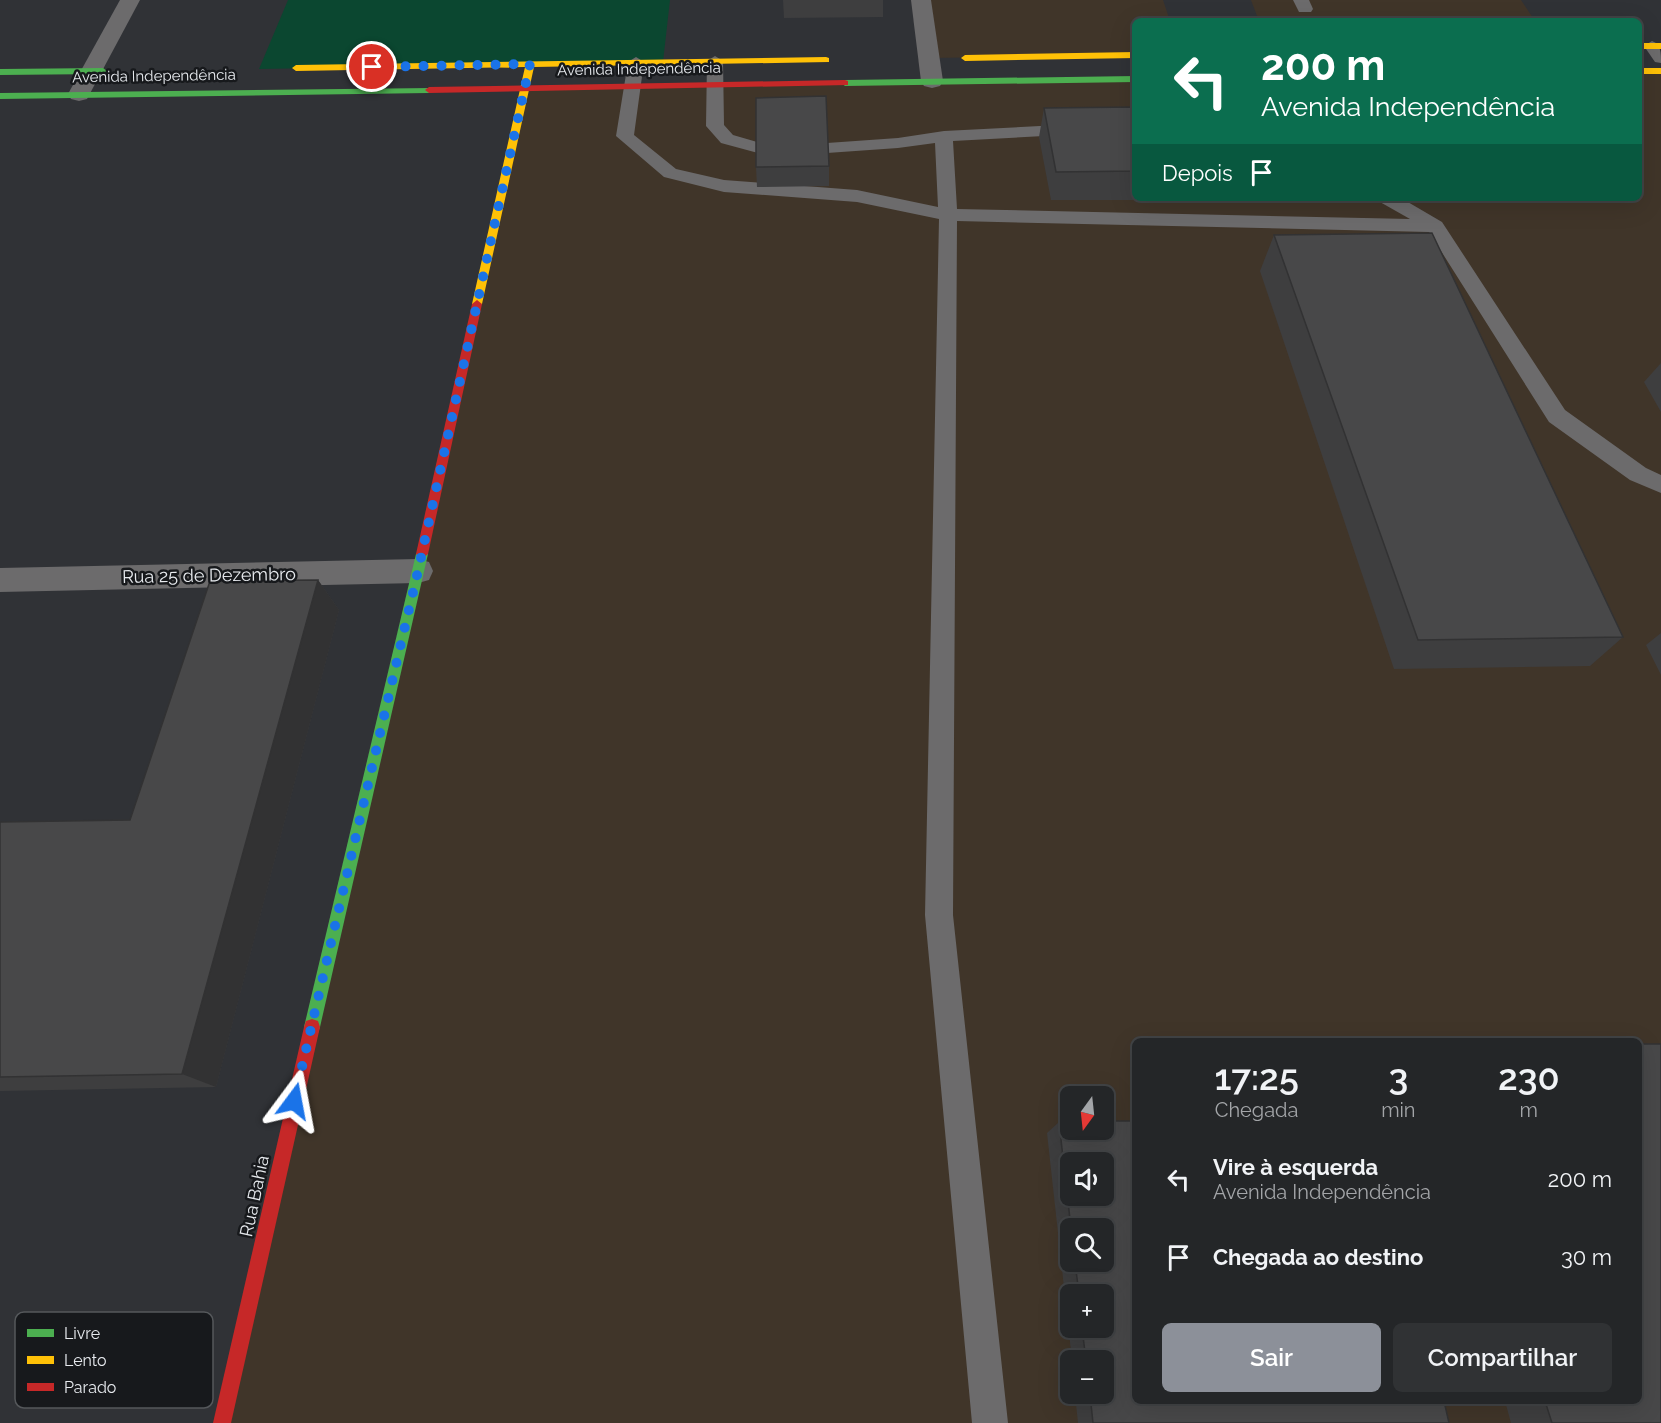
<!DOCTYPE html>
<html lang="pt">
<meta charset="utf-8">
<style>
body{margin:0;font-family:Raleway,sans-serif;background:#303234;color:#f1f3f6;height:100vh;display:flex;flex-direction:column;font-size:22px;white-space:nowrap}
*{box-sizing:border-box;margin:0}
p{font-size:20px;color:#a3a5a8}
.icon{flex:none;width:33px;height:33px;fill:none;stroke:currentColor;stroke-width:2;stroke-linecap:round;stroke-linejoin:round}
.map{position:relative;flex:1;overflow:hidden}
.drawer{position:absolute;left:1132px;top:1038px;width:510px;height:366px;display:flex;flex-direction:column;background:#242628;border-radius:9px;box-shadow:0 6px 24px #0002,0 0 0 2px #414345}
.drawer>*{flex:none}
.banner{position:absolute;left:1132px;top:18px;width:510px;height:183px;border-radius:9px;box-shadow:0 6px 24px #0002,0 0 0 2px #414345;background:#0b6e4f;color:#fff;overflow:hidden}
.needle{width:39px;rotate:195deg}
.buttons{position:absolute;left:1060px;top:1086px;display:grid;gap:12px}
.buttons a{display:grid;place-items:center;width:54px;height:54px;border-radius:9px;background:#242628;box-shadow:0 6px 24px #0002,0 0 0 2px #414345;font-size:30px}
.pin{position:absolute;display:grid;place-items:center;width:51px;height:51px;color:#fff;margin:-26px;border:3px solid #fff;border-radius:50%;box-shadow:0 2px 6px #0007}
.me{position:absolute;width:66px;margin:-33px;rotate:13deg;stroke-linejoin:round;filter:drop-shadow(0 0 4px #0008)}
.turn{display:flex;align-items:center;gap:21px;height:126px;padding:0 30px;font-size:27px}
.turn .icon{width:78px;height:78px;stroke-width:2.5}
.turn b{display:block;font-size:42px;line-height:51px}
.then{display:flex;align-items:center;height:57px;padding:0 30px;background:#0003;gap:12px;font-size:22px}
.eta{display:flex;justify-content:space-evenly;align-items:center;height:102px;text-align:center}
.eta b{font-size:36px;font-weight:600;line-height:42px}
.primary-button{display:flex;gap:12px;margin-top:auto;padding:12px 30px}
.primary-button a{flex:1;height:69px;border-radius:9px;background:#8c9099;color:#fff;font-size:24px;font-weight:600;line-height:69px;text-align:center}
.primary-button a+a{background:#303234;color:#f1f3f6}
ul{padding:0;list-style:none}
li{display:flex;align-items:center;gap:18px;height:78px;padding:0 30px}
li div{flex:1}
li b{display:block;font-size:22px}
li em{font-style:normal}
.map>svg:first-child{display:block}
</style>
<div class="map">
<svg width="1661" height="1423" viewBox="0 0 1661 1423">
<rect width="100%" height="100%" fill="#303236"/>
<g fill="#403529" fill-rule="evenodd">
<polygon points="921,0 1163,0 1170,21 1136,21 1135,55 928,58"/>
<polygon points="1251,0 1521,0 1535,21 1259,21"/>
<path d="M1640,71H1661V1423H222L526,88L1135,78L1136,198H1640ZM1136,1041H1640V1401H1136ZM1071,1096H1104V1130H1071ZM1071,1162H1104V1196H1071ZM1071,1228H1104V1262H1071ZM1071,1294H1104V1328H1071ZM1071,1360H1104V1394H1071Z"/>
</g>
<polygon fill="#0b4730" points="288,0 670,0 663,62 259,69"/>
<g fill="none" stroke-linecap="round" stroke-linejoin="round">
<g fill="#6c6b6c" fill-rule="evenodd">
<polygon points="1293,0 1309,0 1313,9 1311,12 1299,12"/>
<path d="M1652,41C1661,44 1661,53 1661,63L1655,62L1644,46Z"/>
<polygon points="715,56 723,61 724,125 733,135 764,144 767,148 764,152 758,153 721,143 706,126 707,61"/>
<polygon points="636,57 644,62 634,135 676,169 724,180 857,190 938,207 935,143 898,148 827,153 821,152 818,148 821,144 827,143 898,138 944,131 1136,121 1136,131 953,141 957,209 1410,219 1380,202 1378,198 1401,198 1442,222 1565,410 1646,468 1661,475 1661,493 1630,480 1549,422 1429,232 957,221 953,915 1008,1423 972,1423 925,915 939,219 857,202 724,192 664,177 616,136 628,62"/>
</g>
<g fill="#6c6b6c" fill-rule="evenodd">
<polygon points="120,0 140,0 87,99 79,101 71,99 68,94"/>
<polygon points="911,0 931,0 943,81 940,86 932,88 924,86 921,81"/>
<polygon points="418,559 429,562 433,571 429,580 418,583 0,592 0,568"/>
</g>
<g fill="#4caf50" fill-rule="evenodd">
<polygon points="0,69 103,68 107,71 103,74 0,75"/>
<polygon points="1136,76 1136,82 845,86 841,83 845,80"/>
<polygon points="432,88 432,92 429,93 0,99 0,93"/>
<polygon points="422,549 428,554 320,1027 318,1033 312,1035 306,1033 304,1027 416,554"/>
</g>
<g fill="#ffc107" fill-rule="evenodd">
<rect x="1640" y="43" width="21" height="6"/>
<polygon points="1136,52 1136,58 965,61 961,58 965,55"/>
<polygon points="826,57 829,58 829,62 534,67 482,304 477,308 472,304 525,67 296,71 292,68 296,65"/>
<rect x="1640" y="68" width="21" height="6"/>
</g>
<g fill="#c62828" fill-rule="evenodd">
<polygon points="845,80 848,81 848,85 429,93 425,90 429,87"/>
<polygon points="477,300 482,304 428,554 422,559 416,554 472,304"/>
<polygon points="312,1019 318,1021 320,1027 231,1423 213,1423 304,1027 306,1021"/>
</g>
</g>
<g fill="#3e3e3f" fill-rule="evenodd">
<polygon points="783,0 883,0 883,17 784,18"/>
<polygon points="1136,107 1136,198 1149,198 1148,200 1051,200 1039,137 1044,108"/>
<polygon points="829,166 829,186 757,187 756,167"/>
<polygon points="1274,235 1623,637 1590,666 1394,669 1260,271"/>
<polygon points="1661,363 1661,412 1644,382"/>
<polygon points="318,580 339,610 216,1087 0,1091 0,822 130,820"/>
<polygon points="1661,633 1661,675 1646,645"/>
<path d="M1059,1122L1449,1423H1078L1075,1394H1104V1360H1072L1047,1133ZM1071,1228L1104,1262H1071ZM1071,1294H1104V1328H1071Z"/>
<polygon points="1505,1401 1640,1401 1661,1423 1511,1423"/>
</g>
<polygon fill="#323233" points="318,580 339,610 216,1087 182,1074"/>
<g fill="#484849" stroke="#323233" stroke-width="1.5" fill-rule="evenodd">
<polygon points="826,96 829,166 756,167 756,98"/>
<polygon points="1136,107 1136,171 1056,172 1044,108"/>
<polygon points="1432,233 1623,637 1418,640 1274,235"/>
<polygon points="318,580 182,1074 0,1077 0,822 130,820 210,581"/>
<polygon points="1640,1044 1661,1044 1661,1423 1552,1423 1545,1401 1640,1401"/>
<path d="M1104,1121H1136V1401H1444L1449,1423H1093L1090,1394H1104V1360H1086L1082,1328H1104V1294H1079L1075,1262H1104V1228H1071L1059,1122H1071V1130H1104ZM1071,1162H1104V1196H1071Z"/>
</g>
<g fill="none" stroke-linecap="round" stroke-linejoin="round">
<polyline stroke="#1a73e8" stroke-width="10" stroke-dasharray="0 18" points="294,1101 418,571 530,64 372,67"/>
</g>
<g text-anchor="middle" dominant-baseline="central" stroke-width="5" stroke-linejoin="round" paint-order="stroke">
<g font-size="15" fill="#e7eaee" stroke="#17191c">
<text transform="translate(639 69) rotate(-1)">Avenida Independência</text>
<text transform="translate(154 76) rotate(-1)">Avenida Independência</text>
</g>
<g font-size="18" fill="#e7eaee" stroke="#17191c">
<text transform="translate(209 575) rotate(-1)">Rua 25 de Dezembro</text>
<text transform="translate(254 1196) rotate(-78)">Rua Bahia</text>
</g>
</g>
<rect x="15" y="1312" width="198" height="96" rx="9" fill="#17191c" stroke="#55585b" stroke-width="1.5"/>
<rect x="27" y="1329" width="27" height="8" fill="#4caf50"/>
<rect x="27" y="1356" width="27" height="8" fill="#ffc107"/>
<rect x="27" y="1383" width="27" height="8" fill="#c62828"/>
<g font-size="16" fill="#e7eaee">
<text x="64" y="1339">Livre</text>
<text x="64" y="1366">Lento</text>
<text x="64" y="1393">Parado</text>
</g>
</svg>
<div class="buttons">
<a><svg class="needle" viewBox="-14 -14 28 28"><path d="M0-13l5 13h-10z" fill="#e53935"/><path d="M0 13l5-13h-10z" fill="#a3a5a8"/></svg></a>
<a><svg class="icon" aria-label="sound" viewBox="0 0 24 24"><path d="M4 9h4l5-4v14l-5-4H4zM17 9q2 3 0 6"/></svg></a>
<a><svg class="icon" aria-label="search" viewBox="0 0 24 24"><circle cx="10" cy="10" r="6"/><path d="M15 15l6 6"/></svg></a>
<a>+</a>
<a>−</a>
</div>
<div class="pin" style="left:372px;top:67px;background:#d93025"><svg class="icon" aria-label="arrive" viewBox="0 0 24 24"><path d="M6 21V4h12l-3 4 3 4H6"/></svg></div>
<svg class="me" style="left:294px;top:1101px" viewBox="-20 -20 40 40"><path d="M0-17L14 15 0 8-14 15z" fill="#1a73e8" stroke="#fff" stroke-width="4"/></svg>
<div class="banner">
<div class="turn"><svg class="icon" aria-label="left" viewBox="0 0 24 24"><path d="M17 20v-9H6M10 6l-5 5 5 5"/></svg><div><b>200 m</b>Avenida Independência</div></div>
<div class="then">Depois<svg class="icon" aria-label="arrive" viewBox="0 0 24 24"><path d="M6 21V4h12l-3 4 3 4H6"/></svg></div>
</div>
<section class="drawer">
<div class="eta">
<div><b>17:25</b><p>Chegada</p></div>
<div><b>3</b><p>min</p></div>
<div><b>230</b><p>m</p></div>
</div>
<ul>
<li><svg class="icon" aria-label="left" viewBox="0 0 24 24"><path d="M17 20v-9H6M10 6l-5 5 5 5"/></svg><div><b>Vire à esquerda</b><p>Avenida Independência</p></div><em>200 m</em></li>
<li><svg class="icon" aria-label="arrive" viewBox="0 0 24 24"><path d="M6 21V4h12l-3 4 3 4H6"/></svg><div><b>Chegada ao destino</b></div><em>30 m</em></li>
</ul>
<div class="primary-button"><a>Sair</a><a>Compartilhar</a></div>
</section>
</div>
